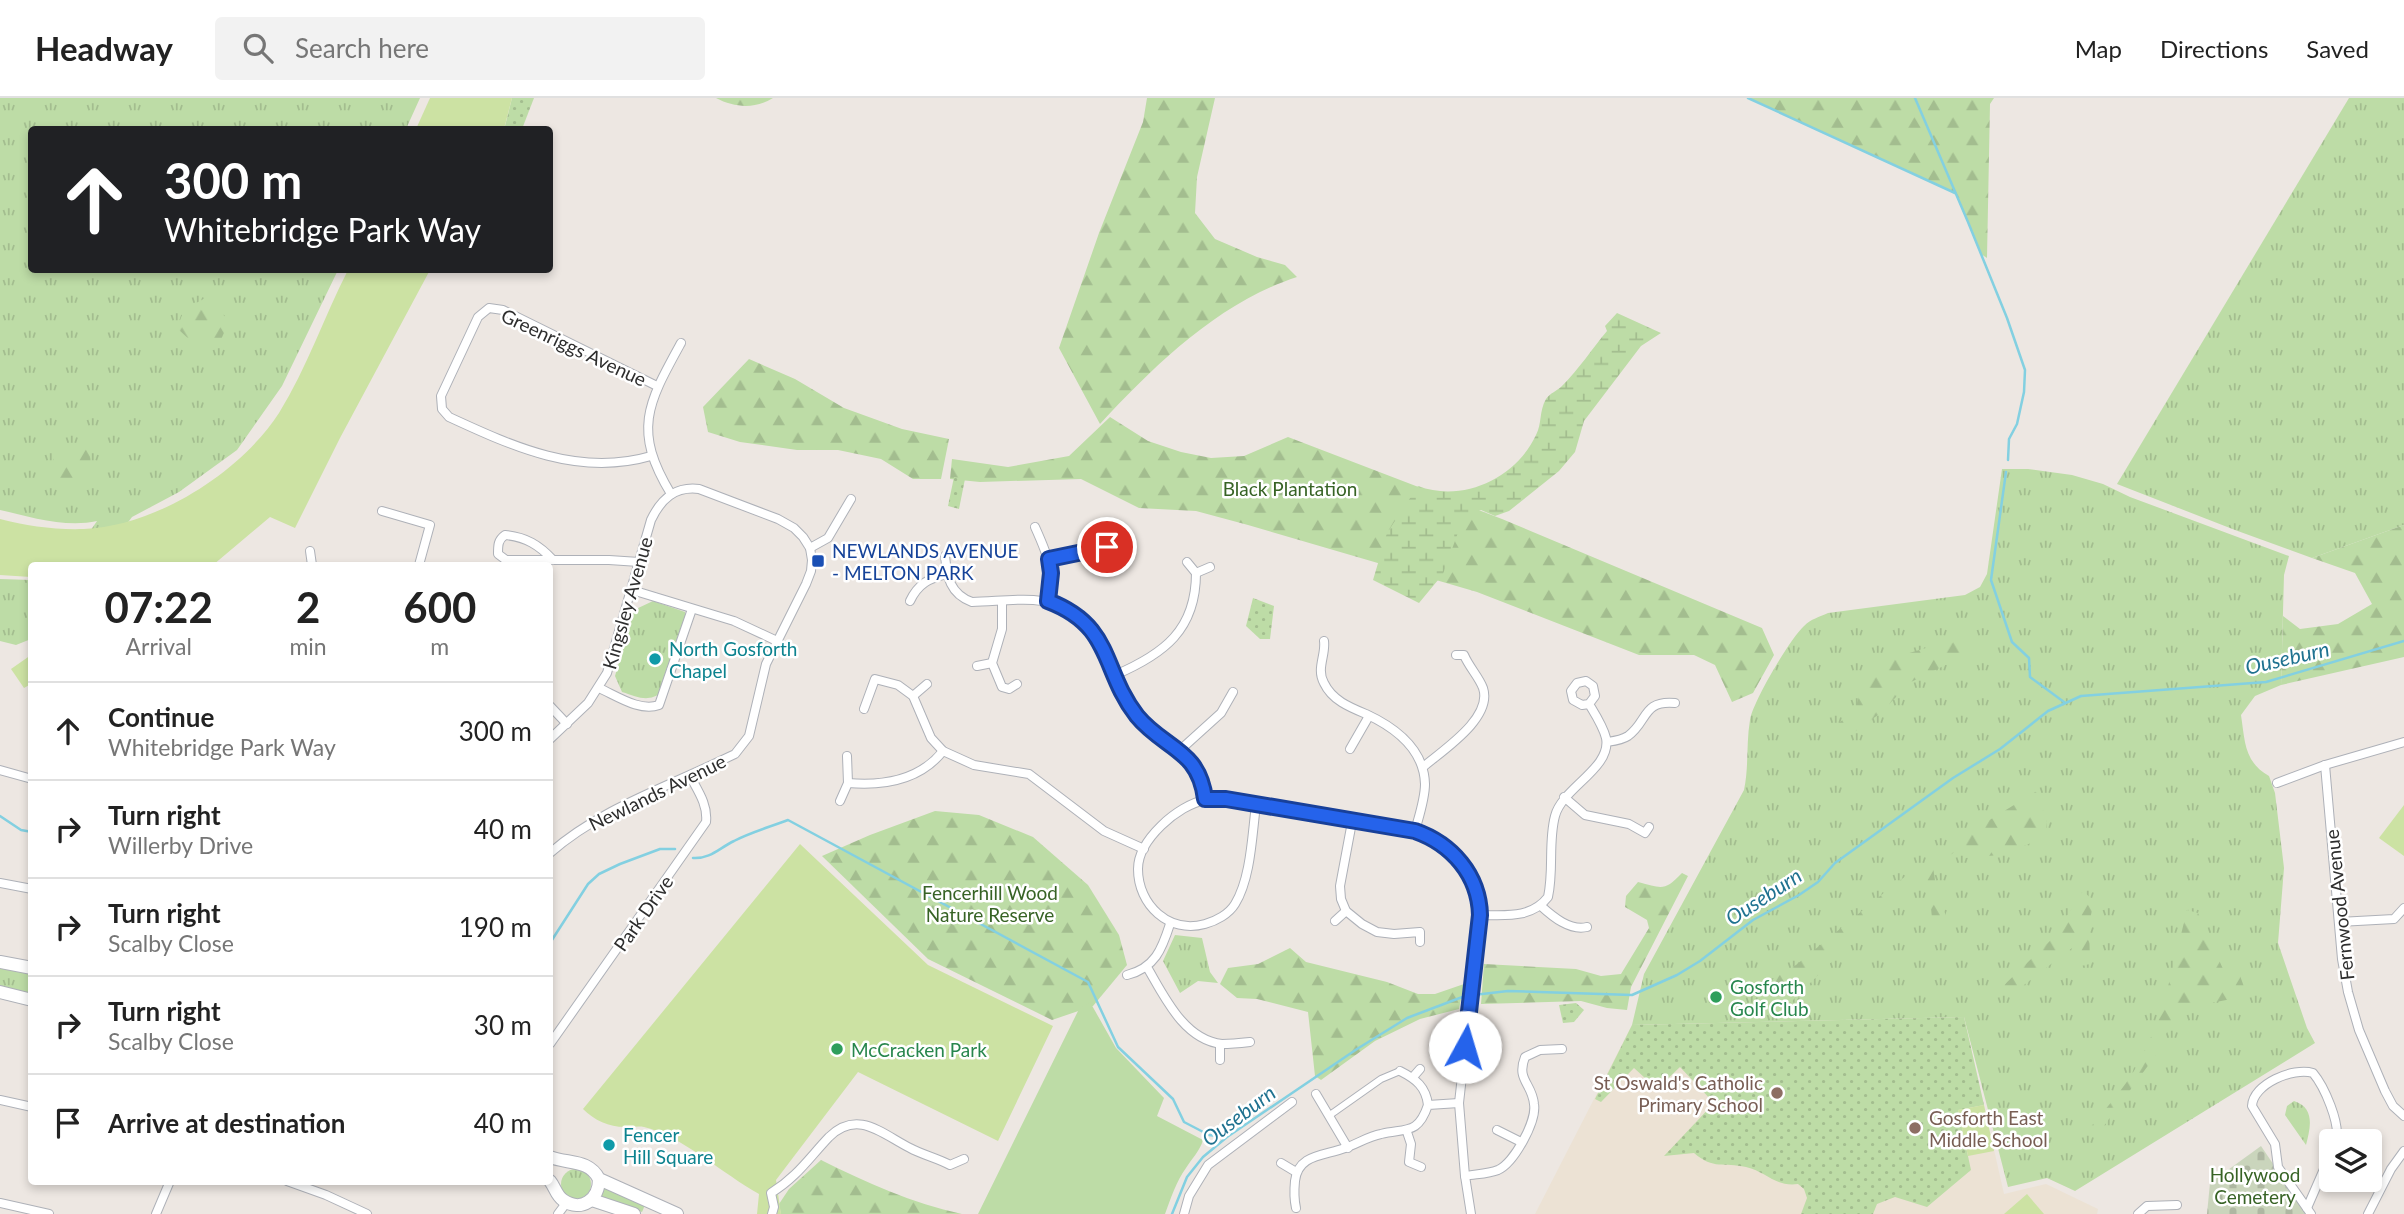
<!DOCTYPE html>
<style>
body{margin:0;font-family:Lato,sans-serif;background:#f2f2f2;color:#222;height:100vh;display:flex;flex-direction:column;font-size:26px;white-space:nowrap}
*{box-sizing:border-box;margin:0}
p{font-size:23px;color:#767676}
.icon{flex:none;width:38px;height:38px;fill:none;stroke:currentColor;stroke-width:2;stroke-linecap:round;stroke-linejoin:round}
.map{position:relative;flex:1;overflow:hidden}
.drawer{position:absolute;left:28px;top:464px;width:525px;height:623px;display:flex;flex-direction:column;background:#fff;border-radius:7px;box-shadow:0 4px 10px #0003}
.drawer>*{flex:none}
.guide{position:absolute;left:28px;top:28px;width:525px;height:147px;border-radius:7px;box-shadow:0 4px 10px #0003;background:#202124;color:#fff;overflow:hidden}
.fabs{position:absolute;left:2319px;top:1031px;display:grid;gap:14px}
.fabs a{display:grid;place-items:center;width:63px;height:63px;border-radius:7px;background:#fff;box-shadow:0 4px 10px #0003;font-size:35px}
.pin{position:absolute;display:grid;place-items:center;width:60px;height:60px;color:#fff;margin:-30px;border:4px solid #fff;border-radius:50%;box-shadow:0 2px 7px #0007}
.me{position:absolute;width:77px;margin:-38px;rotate:6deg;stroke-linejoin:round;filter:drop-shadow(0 0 5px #0008)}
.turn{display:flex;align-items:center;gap:24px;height:147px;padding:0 21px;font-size:32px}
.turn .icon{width:91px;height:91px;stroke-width:2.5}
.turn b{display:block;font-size:49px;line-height:60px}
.eta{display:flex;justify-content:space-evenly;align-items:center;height:119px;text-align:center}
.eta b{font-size:42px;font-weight:700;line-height:49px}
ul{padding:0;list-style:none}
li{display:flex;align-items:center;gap:21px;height:98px;padding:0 21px;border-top:2px solid #e0e0e0}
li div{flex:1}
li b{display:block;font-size:26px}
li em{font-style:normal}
header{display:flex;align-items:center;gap:42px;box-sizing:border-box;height:98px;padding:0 35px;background:#fff;border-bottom:2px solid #e0e0e0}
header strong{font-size:33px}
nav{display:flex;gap:38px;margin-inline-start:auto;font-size:24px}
.search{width:490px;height:63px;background:#f2f2f2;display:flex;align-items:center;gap:18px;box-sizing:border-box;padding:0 24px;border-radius:7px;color:#767676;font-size:26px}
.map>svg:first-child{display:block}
</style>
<header>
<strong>Headway</strong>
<div class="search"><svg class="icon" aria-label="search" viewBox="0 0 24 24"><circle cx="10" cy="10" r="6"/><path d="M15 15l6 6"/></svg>Search here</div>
<nav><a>Map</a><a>Directions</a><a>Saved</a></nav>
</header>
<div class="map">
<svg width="2404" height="1116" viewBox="0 0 2404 1116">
<defs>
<pattern id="grass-tufts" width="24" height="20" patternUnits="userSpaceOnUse" patternTransform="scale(1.75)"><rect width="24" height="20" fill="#bddca6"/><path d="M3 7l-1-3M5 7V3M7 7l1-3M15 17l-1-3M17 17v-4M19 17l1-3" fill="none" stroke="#a3bd8f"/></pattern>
<pattern id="forest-firs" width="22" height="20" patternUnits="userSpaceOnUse" patternTransform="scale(1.75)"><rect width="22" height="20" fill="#bddca6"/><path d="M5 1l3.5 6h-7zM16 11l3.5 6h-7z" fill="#a3bd8f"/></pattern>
<pattern id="wetland-marsh" width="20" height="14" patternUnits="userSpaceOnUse" patternTransform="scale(1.75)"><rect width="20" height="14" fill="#bddca6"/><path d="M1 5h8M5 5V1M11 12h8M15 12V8" fill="none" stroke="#a3bd8f"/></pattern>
<pattern id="cemetery-stones" width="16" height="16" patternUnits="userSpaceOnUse" patternTransform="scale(1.75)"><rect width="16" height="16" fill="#cad5bc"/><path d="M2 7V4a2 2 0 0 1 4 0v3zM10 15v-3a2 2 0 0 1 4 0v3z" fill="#aeb7a2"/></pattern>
<pattern id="park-dots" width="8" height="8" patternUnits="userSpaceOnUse" patternTransform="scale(1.75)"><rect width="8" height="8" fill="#bddca6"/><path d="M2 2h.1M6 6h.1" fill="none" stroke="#a3bd8f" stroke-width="1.8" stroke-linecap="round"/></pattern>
</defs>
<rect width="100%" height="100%" fill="#ede7e2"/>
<polygon fill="#ece2d4" points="1964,919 2004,1096 2046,1086 2098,1111 2097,1116 1535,1116 1632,927"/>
<g fill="url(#grass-tufts)">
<path d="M0,0H420L406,31L32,32V172H338L282,288L237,352L179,394L132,419L96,467H67L97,423C66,430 30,419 0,412Z"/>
<polygon points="2349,0 2404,0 2404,427 2312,460 2235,432 2117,386"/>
<path d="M2002,371H2028L2072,377L2103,386L2130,399L2289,458L2284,477L2281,587L2255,598L2241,617C2245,643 2244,664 2269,678L2275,695L2284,770L2278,845L2307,930L2315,945L2075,1093L2047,1080L2008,1089L1964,919L1632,927L1644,876L1744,692C1749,669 1746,645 1750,622C1753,603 1790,541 1804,528C1811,521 1819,519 1828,515L1965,497L1980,489L1987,476Z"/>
<polygon points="0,481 31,482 31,541 16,547 0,543"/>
<path d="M653,503L685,514V525L662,594C648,605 638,599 622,594L615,578L634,512Z"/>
<polygon points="1175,837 1202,840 1210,874 1218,885 1198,883 1180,895 1163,863"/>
<polygon points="0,868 31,874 31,896 0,889"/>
<path d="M2294,1003C2316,1010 2310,1031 2306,1047L2285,1017L2287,1008Z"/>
<circle cx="576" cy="1086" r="15"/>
<polygon points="604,1089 645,1107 642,1114 601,1099"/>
</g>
<g fill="url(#forest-firs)">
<path d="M716,0H773C755,11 735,10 716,0Z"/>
<path d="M1147,0H1215L1197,79L1195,115L1215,141L1257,159L1285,167L1297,179C1218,205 1155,267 1100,326L1059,250L1099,135L1143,24Z"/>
<polygon points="1748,0 1994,0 1990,6 1987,160 1981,156 1955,95"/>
<polygon points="207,199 229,223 220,244 193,245 177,230 184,212"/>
<polygon points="749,261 795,281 844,310 902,331 949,341 941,381 913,381 881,361 838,352 797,352 740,344 708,334 703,309"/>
<polygon points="1110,319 1148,343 1181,354 1211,360 1244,358 1288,339 1502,421 1762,530 1774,557 1753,595 1732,604 1715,567 1694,557 1639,557 1477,494 1248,427 1196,413 1139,410 1081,381 980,384 950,381 952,361 1008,369 1069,358"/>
<polygon points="89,344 91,369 84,383 59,382 53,373 54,352"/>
<polygon points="2404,427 2404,559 2281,587 2283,518 2300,531 2338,526 2372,506 2355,475 2312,460"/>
<polygon points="1997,535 1976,552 1909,585 1882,614 1825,655 1839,625 1855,611 1866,578 1896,559 1926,550"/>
<polygon points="2037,693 2047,724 2045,740 1999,757 1965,760 1959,751 1933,769 1936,789 1949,827 1942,837 1933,830 1930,800 1915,781 1790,905 1764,899 1773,881 1796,867 1896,785 1965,737"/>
<polygon points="935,713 979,717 1033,739 1088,787 1119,837 1127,867 1093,908 1052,922 928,861 822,758 870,737"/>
<path d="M1682,775L1688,778L1631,889L1627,912L1607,910L1581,903L1481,906L1484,866L1576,871L1601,878L1621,876L1649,830L1647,822L1625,809L1626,798L1638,784C1662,790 1664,794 1682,775Z"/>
<polygon points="2083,793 2094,803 2089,826 2090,866 2081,868 2072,850 2011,897 2002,889 2053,840"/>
<path d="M2187,812L2198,815L2223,871L2239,875L2247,897C2223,904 2198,905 2175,916L2158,954L2098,1036L2089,1031C2102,1015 2117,998 2129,981C2162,931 2173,868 2187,812Z"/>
<polygon points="1290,850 1306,864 1387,884 1418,896 1435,896 1464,886 1459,911 1420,921 1375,943 1321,982 1315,978 1308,914 1257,901 1237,900 1220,886 1228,870 1258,866"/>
<path d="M821,1062C867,1085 912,1105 962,1116H781L779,1106L789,1091Z"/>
</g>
<path fill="url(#wetland-marsh)" d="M1617,215L1661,235L1641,248L1584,323L1575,354L1559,373L1509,413L1495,418L1481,412L1464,418L1443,476L1419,505L1373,482L1387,435L1418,388C1463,405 1516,380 1536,337C1542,326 1539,313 1546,301C1550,295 1557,293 1562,288C1579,271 1592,251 1607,233L1605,228Z"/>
<polygon fill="url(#cemetery-stones)" points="2261,1048 2307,1116 2207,1116 2210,1085"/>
<g fill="url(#park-dots)">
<polygon points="512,0 534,0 522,31 504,32"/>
<polygon points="954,379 965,381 959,411 948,408"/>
<polygon points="1253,500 1274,508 1270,541 1260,541 1246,528"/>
<polygon points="1576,905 1584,912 1574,924 1563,925 1559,907"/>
<path d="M1964,919L1984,1007L1958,1012L1971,1072L1927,1109L1895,1099L1877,1106L1873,1116H1801L1807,1100L1804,1091L1798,1086C1775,1089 1767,1074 1746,1069C1723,1064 1714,1072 1694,1055L1664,1058L1714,1005L1680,969L1657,991L1634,970L1601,1004L1595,1001L1632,927Z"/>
</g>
<path fill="#bddca6" d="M1090,904L1116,950L1164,1000L1157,1018L1203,1042C1200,1053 1192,1060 1186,1070C1176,1084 1171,1100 1165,1116H978L1079,911Z"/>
<g fill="#cce2a3">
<polygon points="430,0 512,0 504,31 416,31"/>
<path d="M348,172H430L340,340L295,430L270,419L213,467H32L31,479L0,477V421C27,428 55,432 84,431C156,428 240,375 279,315C307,270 324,219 348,172Z"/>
<polygon points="31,557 31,586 24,590 11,571"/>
<polygon points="2404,707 2404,758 2379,740"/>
<path d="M800,746L928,867L1053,928L998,1043L858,974L776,1082L781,1116H757L759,1096C723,1076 682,1038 644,1029C639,1028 633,1029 628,1029C611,1030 595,1023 583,1011Z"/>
<polygon points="1984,1007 1994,1053 1968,1058 1958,1012"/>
<polygon points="2027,1096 2044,1116 2004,1116"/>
</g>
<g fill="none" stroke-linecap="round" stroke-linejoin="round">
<g stroke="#83d0e1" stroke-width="2.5">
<polyline points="1748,0 1955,95"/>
<polyline points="1915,0 1968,124 2007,220 2025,272 2024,294 2017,326 2009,341 2008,362"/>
<polyline points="2006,374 1991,482 2012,544 2029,560 2030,579 2064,604"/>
<polyline points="0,718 21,732 32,734"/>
<path d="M693,760C711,761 719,750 734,743C751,734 770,729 788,722L1088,884L1118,949L1173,1001L1184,1024L1209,1037L1226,1039"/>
<polyline points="550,845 588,786 599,776 620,766 660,751 675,751"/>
<polyline points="1172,1116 1187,1079 1203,1059 1227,1039 1357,951 1407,920 1465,898 1508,893 1632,897 1677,877 1700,863 1753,822 1799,797 1818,784 1835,765 1953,680 2000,651 2048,613 2081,598 2266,584 2404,543"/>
</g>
<defs>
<polyline id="pedestrian" points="1330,1017 1381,981 1400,973"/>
<g id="minor">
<path d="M651,358C579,379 514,349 449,319L442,311L441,298L478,219L489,210L503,212L657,288"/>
<path d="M671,396C632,332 648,305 681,245"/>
<polyline points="382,413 430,427 419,467"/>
<path d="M1035,429C1049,460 1053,469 1048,503"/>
<polyline points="1107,449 1120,453"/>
<polyline points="810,450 828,440 851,401"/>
<polyline points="310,453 312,467"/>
<path d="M945,458C947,479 950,496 972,504C1002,504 1041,495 1067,512C1109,537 1109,583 1137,618C1164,651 1199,651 1205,701"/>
<polyline points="1049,461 1107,449 1107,436"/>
<path d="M553,462C539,447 526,439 505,437C498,442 498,447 498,456L506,462H609L639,464"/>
<polyline points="1196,475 1210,469"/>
<polyline points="632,492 734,523 777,543"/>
<path d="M910,503C918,486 929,480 947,476"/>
<polyline points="1002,503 1002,531 992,565 1002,589 1009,591 1017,586"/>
<path d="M1324,543C1326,557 1316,571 1324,585C1332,602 1349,609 1366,616C1394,629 1424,651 1425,686C1425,701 1419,718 1415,733"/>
<polyline points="977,568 992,565"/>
<path d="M1115,577C1164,556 1196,532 1196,475L1187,464"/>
<path d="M599,590C617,598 640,614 659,607L692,511"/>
<polyline points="913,598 927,586"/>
<polyline points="550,608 567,626"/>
<polyline points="864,611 875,581 898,587 913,598 931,640 943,653 974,667 1029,676 1104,733 1144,751"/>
<path d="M550,641L588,605L607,575L651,422C661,401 675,388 699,391L778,421L794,430L803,439L810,450L812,462L811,473L806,486L766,566L749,638L735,656L720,663C662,691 599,712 550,755"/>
<path d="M1607,644C1614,643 1622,642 1628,638C1648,624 1642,602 1675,605"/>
<polyline points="1350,651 1369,618"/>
<polyline points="1179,653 1221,615 1233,594"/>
<polyline points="2325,667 2342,861 2348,894 2359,932 2385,993 2393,1008 2404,1018"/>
<path d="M1423,669C1443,652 1493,620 1483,590C1479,579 1469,569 1464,557H1456"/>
<polyline points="0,672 32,681"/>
<path d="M848,685C883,688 920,682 943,653"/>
<polyline points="2277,685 2325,667 2404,644"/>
<polyline points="1564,699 1585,717 1629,726 1645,735 1649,729"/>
<polyline points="840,703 848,685 847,658"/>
<path d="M1256,707C1252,737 1251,780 1235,806C1229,816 1216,823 1205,826C1169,836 1138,807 1138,771C1138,742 1178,707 1205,702C1211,700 1219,701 1226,701L1415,733C1452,746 1479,777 1480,817L1459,1005L1465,1078L1471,1116"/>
<polyline points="1352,724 1340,788 1341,801 1346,813 1362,826 1377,834 1394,836 1420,834 1420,844"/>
<polyline points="0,785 32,791"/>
<path d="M1541,808C1553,819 1570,833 1587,829"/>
<path d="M1480,817C1505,817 1531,821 1548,799C1554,772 1548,744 1555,718C1562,690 1612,670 1606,640C1603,628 1595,616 1589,606L1582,607L1573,602L1571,593L1577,585L1586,583L1593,588L1595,598L1589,606"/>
<polyline points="1335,823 1346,813"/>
<polyline points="2339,824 2394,821 2404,810"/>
<path d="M1147,869C1164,898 1184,942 1222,946C1231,946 1241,945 1250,944"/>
<path d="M1127,877C1155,870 1162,851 1170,826"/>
<path d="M550,946L706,724C708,707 698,693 690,678"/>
<polyline points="1220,962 1220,946"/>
<path d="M1400,973C1416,981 1426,989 1428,1007"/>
<polyline points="1413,979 1420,971"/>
<polyline points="1316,996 1348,1050"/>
<polyline points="0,1002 32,1009"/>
<polyline points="1497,1032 1521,1044"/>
<polyline points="1407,1034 1411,1046 1409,1064 1421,1069"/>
<polyline points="1281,1065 1296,1074"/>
<path d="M1465,1078C1475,1076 1488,1076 1498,1072C1514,1065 1537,1023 1534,1006C1532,985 1516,982 1525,959L1540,952L1562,951"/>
<polyline points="287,1083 326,1097 367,1116"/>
<polyline points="0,1105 49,1116"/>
<path d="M1296,1110C1294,1101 1294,1093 1295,1083C1298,1056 1324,1058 1345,1050C1357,1046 1369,1038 1381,1036C1406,1030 1418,1037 1428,1007L1459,1005"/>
<polyline points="2307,1110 2331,1055"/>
<polyline points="156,1116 170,1083"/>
<polyline points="558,1116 567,1104"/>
<path d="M772,1116L774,1109L771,1095C797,1079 809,1060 829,1039C858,1011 882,1036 910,1050C923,1057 937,1060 950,1067L964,1061"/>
<polyline points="1184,1116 1189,1098 1208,1067 1292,1004"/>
<polyline points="2138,1116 2147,1108 2177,1107"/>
<path d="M2311,1116L2278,1069L2275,1046L2252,1008C2253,986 2293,969 2313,975C2324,988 2341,1026 2336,1043"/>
<polyline points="2368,1116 2391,1071 2404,1053"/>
</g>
<g id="secondary">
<polyline points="0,864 32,870"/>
<polyline points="0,894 32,902"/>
<path d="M550,1059C568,1066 589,1061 599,1081L677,1116"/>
<path d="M550,1083C555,1089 556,1097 563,1102C582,1115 599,1101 599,1081"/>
<polyline points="592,1102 634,1116"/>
</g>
</defs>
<use href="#pedestrian" stroke="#aeb1b8" stroke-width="8"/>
<use href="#minor" stroke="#aeb1b8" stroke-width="10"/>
<use href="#secondary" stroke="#aeb1b8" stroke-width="14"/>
<use href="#pedestrian" stroke="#fff" stroke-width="6"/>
<use href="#minor" stroke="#fff" stroke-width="8"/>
<use href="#secondary" stroke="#fff" stroke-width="12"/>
</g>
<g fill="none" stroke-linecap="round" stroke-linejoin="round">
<defs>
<path id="route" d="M1107,449L1049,461L1051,475L1048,503C1114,528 1101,572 1137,618C1164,651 1199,651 1205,701H1226L1415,733C1452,746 1479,777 1480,817L1465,949"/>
</defs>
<use href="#route" stroke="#184099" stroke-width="18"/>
<use href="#route" stroke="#2563eb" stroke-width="12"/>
</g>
<rect fill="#1a4fb4" stroke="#fff" stroke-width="2.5" x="811" y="456" width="14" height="14" rx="3.5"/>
<g fill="#0f9aa8" stroke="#fff" stroke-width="2.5">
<circle cx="655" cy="561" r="7"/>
<circle cx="609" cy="1047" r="7"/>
</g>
<g fill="#2e9e5b" stroke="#fff" stroke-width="2.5">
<circle cx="1716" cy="899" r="7"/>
<circle cx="837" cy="951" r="7"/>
</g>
<g fill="#8d6e63" stroke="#fff" stroke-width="2.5">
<circle cx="1777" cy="995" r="7"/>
<circle cx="1915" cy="1030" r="7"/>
</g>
<g text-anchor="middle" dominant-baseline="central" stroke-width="5" stroke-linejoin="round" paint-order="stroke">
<g font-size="19" fill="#2e2e2e" stroke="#fff">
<text transform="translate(574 249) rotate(25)">Greenriggs Avenue</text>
<text transform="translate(627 505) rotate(-74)">Kingsley Avenue</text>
<text transform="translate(657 694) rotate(-26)">Newlands Avenue</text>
<text transform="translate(2339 807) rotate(-96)">Fernwood Avenue</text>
<text transform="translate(643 815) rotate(-55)">Park Drive</text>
</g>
<g font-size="19" fill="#376325" stroke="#fff">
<text x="1290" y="390">Black Plantation</text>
<text x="990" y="794">Fencerhill Wood<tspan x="990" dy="22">Nature Reserve</tspan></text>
<text x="2255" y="1076">Hollywood<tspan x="2255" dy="22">Cemetery</tspan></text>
</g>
<g font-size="19" fill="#164399" stroke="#fff" text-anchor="start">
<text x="832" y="452">NEWLANDS AVENUE<tspan x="832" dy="22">- MELTON PARK</tspan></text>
</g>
<g font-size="19" fill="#0d838f" stroke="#fff" text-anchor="start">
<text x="669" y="550">North Gosforth<tspan x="669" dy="22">Chapel</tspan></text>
<text x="623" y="1036">Fencer<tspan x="623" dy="22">Hill Square</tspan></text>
</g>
<g font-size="19" fill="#27864d" stroke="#fff" text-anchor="start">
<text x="1730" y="888">Gosforth<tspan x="1730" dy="22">Golf Club</tspan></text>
<text x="851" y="951">McCracken Park</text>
</g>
<g font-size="19" fill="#785e54" stroke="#fff" text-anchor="end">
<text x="1763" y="984">St Oswald's Catholic<tspan x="1763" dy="22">Primary School</tspan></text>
<text x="1929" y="1019" text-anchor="start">Gosforth East<tspan x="1929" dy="22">Middle School</tspan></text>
</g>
<g font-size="21" font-style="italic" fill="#1f7290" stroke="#fff">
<text transform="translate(2287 559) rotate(-13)">Ouseburn</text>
<text transform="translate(1763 798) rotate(-33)">Ouseburn</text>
<text transform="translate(1238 1017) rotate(-37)">Ouseburn</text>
</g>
</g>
</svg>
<div class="fabs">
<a><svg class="icon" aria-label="layers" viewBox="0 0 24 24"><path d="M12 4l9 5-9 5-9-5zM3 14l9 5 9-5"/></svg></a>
</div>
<div class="pin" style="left:1107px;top:449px;background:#d93025"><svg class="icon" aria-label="arrive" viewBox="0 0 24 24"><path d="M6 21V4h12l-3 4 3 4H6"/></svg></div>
<svg class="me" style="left:1465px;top:949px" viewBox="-20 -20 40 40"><circle r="19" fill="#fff"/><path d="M0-13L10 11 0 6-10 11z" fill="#2563eb"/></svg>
<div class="guide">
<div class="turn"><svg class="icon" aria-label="ahead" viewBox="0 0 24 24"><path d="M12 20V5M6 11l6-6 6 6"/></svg><div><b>300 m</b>Whitebridge Park Way</div></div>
</div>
<section class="drawer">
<div class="eta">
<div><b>07:22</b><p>Arrival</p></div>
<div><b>2</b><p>min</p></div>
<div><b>600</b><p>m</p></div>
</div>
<ul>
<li><svg class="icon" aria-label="ahead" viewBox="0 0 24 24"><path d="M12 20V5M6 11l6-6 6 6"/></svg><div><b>Continue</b><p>Whitebridge Park Way</p></div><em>300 m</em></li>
<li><svg class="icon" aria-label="right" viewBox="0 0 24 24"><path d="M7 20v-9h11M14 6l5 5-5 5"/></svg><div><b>Turn right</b><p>Willerby Drive</p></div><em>40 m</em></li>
<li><svg class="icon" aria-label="right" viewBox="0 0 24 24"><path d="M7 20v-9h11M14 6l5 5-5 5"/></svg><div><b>Turn right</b><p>Scalby Close</p></div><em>190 m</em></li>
<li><svg class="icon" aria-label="right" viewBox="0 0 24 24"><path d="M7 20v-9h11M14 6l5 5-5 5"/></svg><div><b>Turn right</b><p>Scalby Close</p></div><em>30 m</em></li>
<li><svg class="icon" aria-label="arrive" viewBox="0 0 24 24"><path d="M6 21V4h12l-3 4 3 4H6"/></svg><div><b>Arrive at destination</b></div><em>40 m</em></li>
</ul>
</section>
</div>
